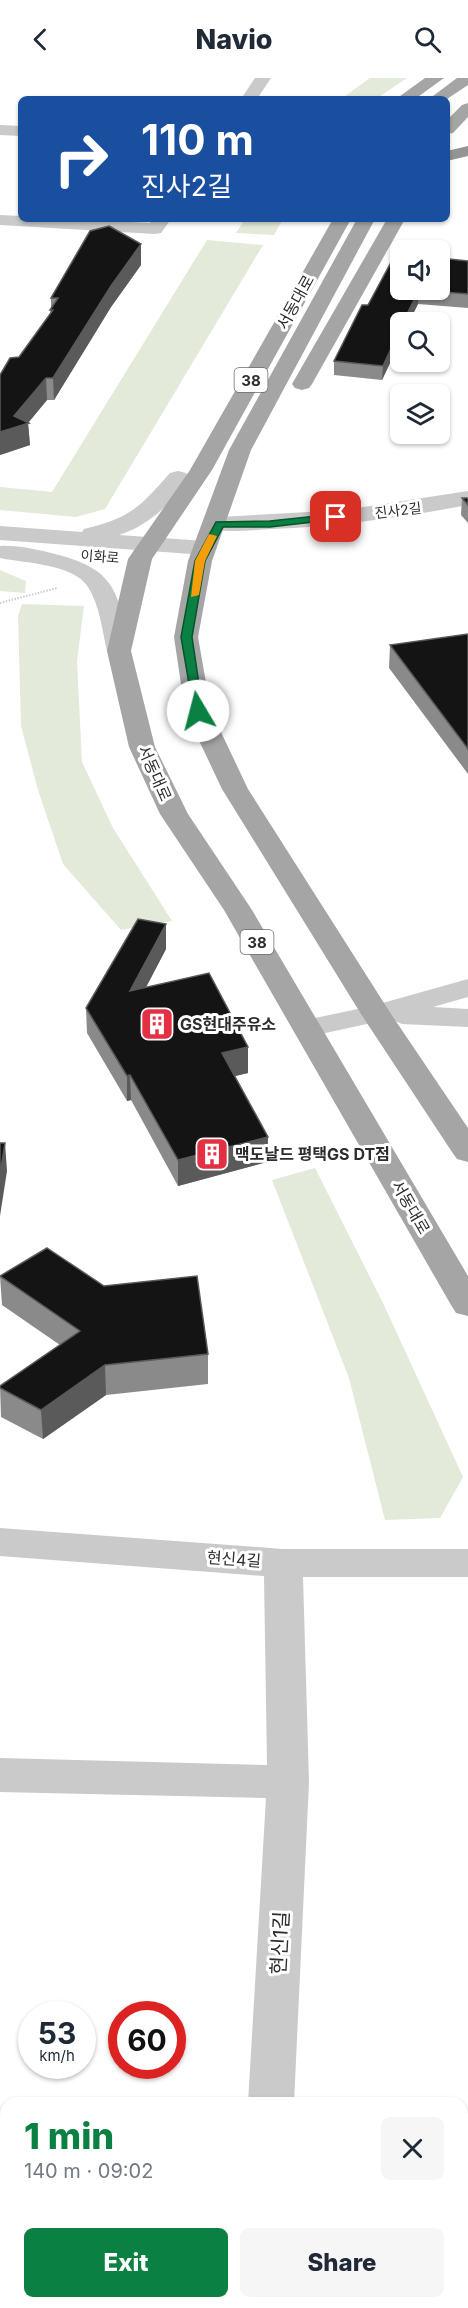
<!DOCTYPE html>
<meta charset="utf-8">
<style>
body{margin:0;font-family:Inter,"Noto Sans KR",sans-serif;background:#f6f6f7;color:#1f2937;height:100vh;display:flex;flex-direction:column;font-size:22px;white-space:nowrap}
*{box-sizing:border-box;margin:0}
p{font-size:20px;color:#747a83}
.icon{flex:none;width:33px;height:33px;fill:none;stroke:currentColor;stroke-width:2;stroke-linecap:round;stroke-linejoin:round}
.map{position:relative;flex:1;overflow:hidden}
.side{position:absolute;left:0px;top:2019px;width:468px;height:212px;display:flex;flex-direction:column;background:#fff;border-radius:18px 18px 0 0;box-shadow:0 2px 4px #0004}
.side>*{flex:none}
.hud{position:absolute;left:18px;top:18px;width:432px;height:126px;border-radius:9px;box-shadow:0 2px 4px #0004;background:#1a4fa0;color:#fff;overflow:hidden}
.buttons{position:absolute;left:390px;top:162px;display:grid;gap:12px}
.buttons a{display:grid;place-items:center;width:60px;height:60px;border-radius:9px;background:#fff;box-shadow:0 2px 4px #0004;font-size:30px}
.speed{position:absolute;left:18px;top:1923px;display:flex;gap:12px;font-size:30px;font-weight:700;text-align:center}
.speed>*{display:grid;place-content:center;width:78px;height:78px;border-radius:50%;background:#fff;box-shadow:0 2px 4px #0004;line-height:1}
.speed small{font-size:15px;font-weight:400}
.speed .limit{border:9px solid #d22;background:#fff;color:#111}
.pin{position:absolute;display:grid;place-items:center;width:51px;height:51px;color:#fff;margin:-26px;border-radius:12px;box-shadow:0 3px 9px #0006}
.me{position:absolute;width:66px;margin:-33px;rotate:352deg;stroke-linejoin:round;filter:drop-shadow(0 0 4px #0008)}
.turn{display:flex;align-items:center;gap:21px;height:126px;padding:0 24px;font-size:27px}
.turn .icon{width:78px;height:78px;stroke-width:2.5}
.turn b{display:block;font-size:42px;line-height:51px}
.round{display:grid;place-items:center;flex:none;width:63px;height:63px;border-radius:9px;background:#f6f6f7}
.headline{display:flex;align-items:center;justify-content:space-between;height:102px;padding:0 24px}
h1{font-size:36px;font-weight:800;line-height:45px;color:#0b8043}
.cta{display:flex;gap:12px;margin-top:auto;padding:12px 24px}
.cta a{flex:1;height:69px;border-radius:9px;background:#0b8043;color:#fff;font-size:24px;font-weight:800;line-height:69px;text-align:center}
.cta a+a{background:#f6f6f7;color:#1f2937}
header{display:flex;justify-content:space-between;align-items:center;height:78px;padding:0 24px;background:#fff;font-size:27px;font-weight:800}
.map>svg:first-child{display:block}
</style>
<header><svg class="icon" aria-label="back" viewBox="0 0 24 24"><path d="M15 5l-7 7 7 7"/></svg>Navio<svg class="icon" aria-label="search" viewBox="0 0 24 24"><circle cx="10" cy="10" r="6"/><path d="M15 15l6 6"/></svg></header>
<div class="map">
<svg width="468" height="2230" viewBox="0 0 468 2230">
<rect width="100%" height="100%" fill="#fff"/>
<g fill="#e3eada">
<polygon points="370,0 407,0 376,21 341,21"/>
<polygon points="245,141 283,141 274,157 236,155"/>
<polygon points="207,162 263,167 105,431 76,439 0,432 0,409 52,414"/>
<polygon points="0,492 26,503 25,515 0,513"/>
<polygon points="22,526 84,528 77,583 82,684 113,750 172,843 121,852 63,786 38,712 21,648 18,538"/>
<polygon points="315,1090 383,1225 463,1399 440,1440 385,1442 349,1300 272,1102"/>
</g>
<g fill="none" stroke-linecap="round" stroke-linejoin="round">
<polyline stroke="#cacaca" stroke-width="2" stroke-dasharray="1.5 1.5" stroke-linecap="butt" points="0,525 57,510"/>
<g fill="#cacaca" fill-rule="evenodd">
<polygon points="255,0 271,0 257,21 241,21"/>
<polygon points="0,47 21,48 21,58 0,57"/>
<polygon points="0,137 21,138 21,141 76,141 150,145 153,141 171,141 161,155 155,156 0,147"/>
<path d="M178,393L186,395L189,400C172,425 148,448 119,457L205,463L213,465L217,470L213,475L205,477L0,462V448L82,454L84,451C130,440 139,430 170,395Z"/>
<path d="M468,413V427C403,439 337,449 271,451C252,452 230,455 211,451L208,446L211,441L219,439L344,432Z"/>
<path d="M0,468C18,467 38,472 55,476C119,492 117,516 131,573L128,578L119,580L110,578L107,573C102,552 100,528 88,509C74,486 24,485 0,480Z"/>
<polygon points="468,901 468,919 433,929 468,931 468,949 402,946 390,941 307,959 296,956 292,950 296,944 372,928"/>
<polygon points="0,1450 283,1471 468,1471 468,1499 303,1499 309,1704 294,2025 248,2025 266,1720 0,1714 0,1680 267,1687 264,1498 0,1478"/>
<rect x="236" y="2224" width="50" height="6"/>
</g>
<g fill="#a5a5a5" fill-rule="evenodd">
<polygon points="425,0 444,0 415,21 396,21"/>
<polygon points="457,0 468,0 468,7 447,21 429,21"/>
<polygon points="468,25 468,39 453,55 447,56 447,42 462,27"/>
<polygon points="333,141 351,141 212,392 152,481 131,573 155,669 188,736 252,832 468,1198 468,1238 456,1235 451,1227 224,832 160,736 129,669 107,573 128,481 190,392"/>
<polygon points="357,141 375,141 251,372 212,483 198,559 211,633 248,711 391,936 468,1050 468,1084 457,1081 452,1074 361,936 222,711 185,633 174,559 188,483 229,372"/>
<polygon points="387,141 405,141 312,306 309,310 302,312 295,310 292,306"/>
</g>
<polygon fill="#949494" fill-rule="evenodd" points="468,68 468,78 447,83 447,73"/>
</g>
<g fill="#8a8a8a">
<polygon points="468,183 468,230 418,226 409,244 400,244 400,264 382,302 334,297 334,283 368,227"/>
<polygon points="141,187 111,229 54,322 47,322 28,345 30,367 0,377 0,297 19,279 51,236 50,232 51,230 51,220"/>
<polygon points="462,420 468,420 468,445 461,437"/>
<polygon points="468,556 468,696 389,590 390,567"/>
<polygon points="166,871 146,909 248,969 248,995 235,998 268,1059 267,1084 178,1108 131,1022 127,1023 87,955 86,930"/>
<polygon points="0,1198 104,1208 208,1276 208,1306 106,1317 43,1361 1,1339 0,1308 60,1267 2,1227"/>
</g>
<g fill="#5a5a5a">
<polygon points="141,166 141,187 111,229 54,322 53,300 111,208"/>
<polygon points="419,212 418,226 409,244 403,244"/>
<polygon points="400,251 400,264 382,302 383,288"/>
<polygon points="46,300 47,322 28,345 30,367 0,377 0,354"/>
<polygon points="166,846 166,871 131,938 130,913"/>
<polygon points="248,969 248,995 223,1001 222,975"/>
<polygon points="130,997 131,1022 127,1023 127,998"/>
<polygon points="268,1059 267,1084 178,1108 178,1082"/>
<polygon points="5,1065 7,1093 0,1138 0,1097"/>
<polygon points="105,1287 106,1317 43,1361 41,1332"/>
</g>
<g fill="#141414" stroke="#5a5a5a" stroke-width="1.5">
<polygon points="109,148 141,166 111,208 53,300 46,300 14,338 29,345 0,354 0,297 10,280 19,279 53,232 50,232 58,220 51,220 90,153"/>
<polygon points="396,175 400,176 400,212 440,212 440,180 468,183 468,216 419,212 403,244 400,244 400,251 383,288 334,283 362,227 368,227"/>
<polygon points="462,420 468,420 468,427"/>
<polygon points="468,556 468,671 390,567"/>
<polygon points="138,841 166,846 130,913 209,895 248,969 222,975 268,1059 178,1082 130,997 127,998 86,930"/>
<polygon points="0,1065 5,1065 0,1097"/>
<polygon points="47,1170 104,1208 197,1198 208,1276 105,1287 41,1332 0,1310 0,1308 80,1253 0,1198"/>
</g>
<polygon fill="#0b8043" stroke="#07532c" stroke-width="1.5" points="336,436 341,439 339,441 270,449 223,449 205,483 192,559 203,633 201,635 194,635 181,559 195,483 216,444 270,443"/>
<polygon fill="#f59e0b" points="209,456 217,458 205,483 199,517 191,519 195,483"/>
<defs>
<symbol id="building-square" viewBox="-11 -11 22 22"><rect x="-9" y="-9" width="18" height="18" rx="4" fill="#e33043" stroke="#fff"/><path d="M-4-6H4V6H1V3H-1V6H-4ZM-2.5-4.3h1.7v1.8h-1.7ZM.8-4.3h1.7v1.8H.8ZM-2.5-1h1.7V.8h-1.7ZM.8-1h1.7V.8H.8Z" fill="#fff"/></symbol>
</defs>
<g fill-rule="evenodd">
<use href="#building-square" x="138" y="927" width="38" height="38"/>
<use href="#building-square" x="193" y="1057" width="38" height="38"/>
</g>
<g text-anchor="middle" dominant-baseline="central" stroke-width="6" stroke-linejoin="round" paint-order="stroke">
<g font-size="14" fill="#2d2d2d" stroke="#fff">
<text transform="translate(398 432) rotate(-7)">진사2길</text>
<text transform="translate(100 478) rotate(4)">이화로</text>
</g>
<g fill="#fff" stroke="#6c6c6c" stroke-width="1.5">
<rect x="234.5" y="290" width="33" height="24" rx="4.5"/>
<rect x="240.5" y="852" width="33" height="24" rx="4.5"/>
</g>
<g font-size="15" font-weight="bold" fill="#2d2d2d">
<text x="251" y="302">38</text>
<text x="257" y="864">38</text>
</g>
<g font-size="16" fill="#2d2d2d" stroke="#fff">
<text transform="translate(295 224) rotate(-61)">서동대로</text>
<text transform="translate(155 695) rotate(66)">서동대로</text>
<text transform="translate(411 1129) rotate(60)">서동대로</text>
<text transform="translate(234 1481) rotate(4)">현신4길</text>
</g>
<g font-size="16" font-weight="bold" fill="#2d2d2d" stroke="#fff" text-anchor="start">
<text x="180" y="946">GS현대주유소</text>
<text x="235" y="1076">맥도날드 평택GS DT점</text>
</g>
<g font-size="20" fill="#2d2d2d" stroke="#fff">
<text transform="translate(280 1865) rotate(-87)">현신1길</text>
</g>
</g>
</svg>
<div class="buttons">
<a><svg class="icon" aria-label="sound" viewBox="0 0 24 24"><path d="M4 9h4l5-4v14l-5-4H4zM17 9q2 3 0 6"/></svg></a>
<a><svg class="icon" aria-label="search" viewBox="0 0 24 24"><circle cx="10" cy="10" r="6"/><path d="M15 15l6 6"/></svg></a>
<a><svg class="icon" aria-label="layers" viewBox="0 0 24 24"><path d="M12 4l9 5-9 5-9-5zM3 14l9 5 9-5"/></svg></a>
</div>
<div class="speed"><div>53<small>km/h</small></div><div class="limit">60</div></div>
<div class="pin" style="left:336px;top:439px;background:#d93025"><svg class="icon" aria-label="arrive" viewBox="0 0 24 24"><path d="M6 21V4h12l-3 4 3 4H6"/></svg></div>
<svg class="me" style="left:198px;top:633px" viewBox="-20 -20 40 40"><circle r="19" fill="#fff"/><path d="M0-13L10 11 0 6-10 11z" fill="#0b8043"/></svg>
<div class="hud">
<div class="turn"><svg class="icon" aria-label="right" viewBox="0 0 24 24"><path d="M7 20v-9h11M14 6l5 5-5 5"/></svg><div><b>110 m</b>진사2길</div></div>
</div>
<section class="side">
<div class="headline"><div><h1>1 min</h1><p>140 m · 09:02</p></div><a class="round"><svg class="icon" aria-label="close" viewBox="0 0 24 24"><path d="M6 6l12 12M18 6L6 18"/></svg></a></div>
<div class="cta"><a>Exit</a><a>Share</a></div>
</section>
</div>
